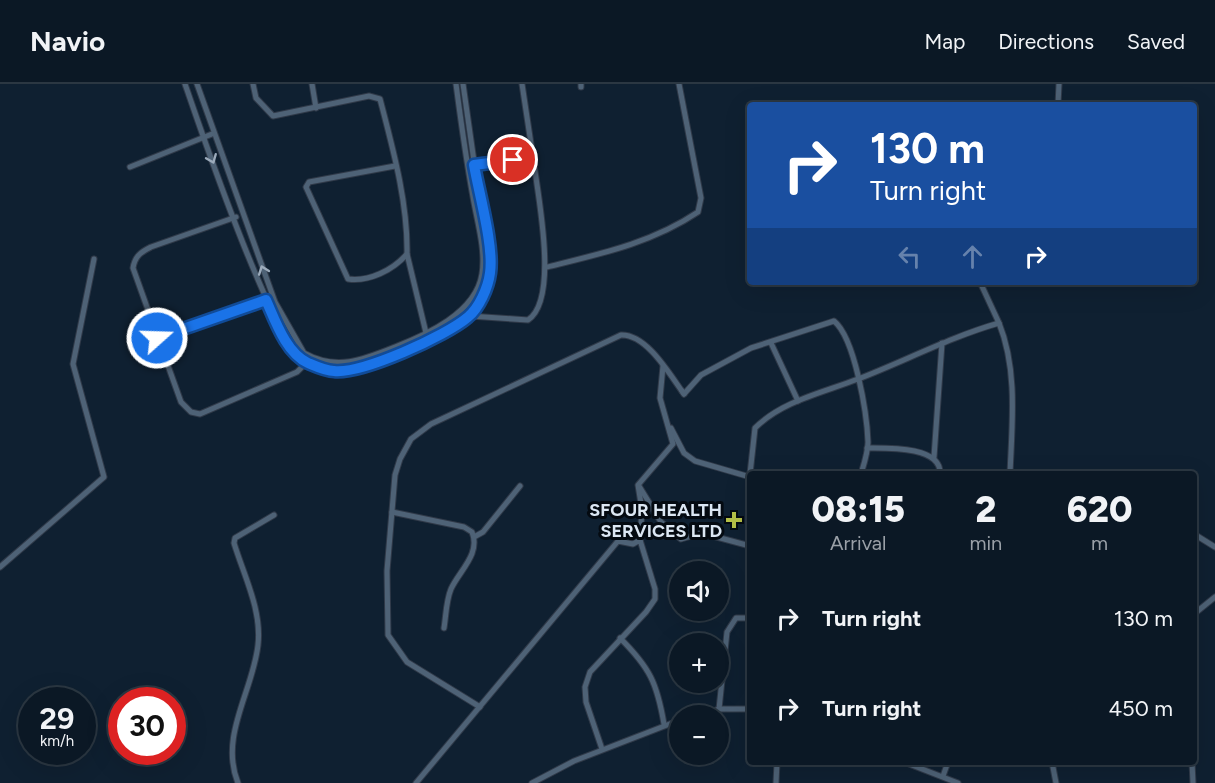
<!DOCTYPE html>
<meta charset="utf-8">
<style>
body{margin:0;font-family:Figtree,sans-serif;background:#14212d;color:#f1f3f6;height:100vh;display:flex;flex-direction:column;font-size:22px;white-space:nowrap}
*{box-sizing:border-box;margin:0}
p{font-size:20px;color:#9aa0a7}
.icon{flex:none;width:33px;height:33px;fill:none;stroke:currentColor;stroke-width:2;stroke-linecap:round;stroke-linejoin:round}
.map{position:relative;flex:1;overflow:hidden}
.sheet{position:absolute;left:747px;top:387px;width:450px;height:294px;display:flex;flex-direction:column;background:#0b1825;border-radius:6px;box-shadow:0 6px 24px #0002,0 0 0 2px #2b3742}
.sheet>*{flex:none}
.banner{position:absolute;left:747px;top:18px;width:450px;height:183px;border-radius:6px;box-shadow:0 6px 24px #0002,0 0 0 2px #2b3742;background:#1a4fa0;color:#fff;overflow:hidden}
.tools{position:absolute;left:669px;top:477px;display:grid;gap:12px}
.tools a{display:grid;place-items:center;width:60px;height:60px;border-radius:50%;background:#0b1825;box-shadow:0 6px 24px #0002,0 0 0 2px #2b3742;font-size:30px}
.speed{position:absolute;left:18px;top:603px;display:flex;gap:12px;font-size:30px;font-weight:700;text-align:center}
.speed>*{display:grid;place-content:center;width:78px;height:78px;border-radius:50%;background:#0b1825;box-shadow:0 6px 24px #0002,0 0 0 2px #2b3742;line-height:1}
.speed small{font-size:15px;font-weight:400}
.speed .limit{border:9px solid #d22;background:#fff;color:#111}
.pin{position:absolute;display:grid;place-items:center;width:51px;height:51px;color:#fff;margin:-26px;border:3px solid #fff;border-radius:50%;box-shadow:0 2px 6px #0007}
.me{position:absolute;width:66px;margin:-33px;rotate:70deg;stroke-linejoin:round;filter:drop-shadow(0 0 4px #0008)}
.turn{display:flex;align-items:center;gap:21px;height:126px;padding:0 24px;font-size:27px}
.turn .icon{width:78px;height:78px;stroke-width:2.5}
.turn b{display:block;font-size:42px;line-height:51px}
.lanes{display:flex;align-items:center;height:57px;padding:0 24px;background:#0003;justify-content:center;gap:30px;direction:ltr}
.lanes .off{opacity:.35}
.eta{display:flex;justify-content:space-evenly;align-items:center;height:102px;text-align:center}
.eta b{font-size:36px;font-weight:800;line-height:42px}
ul{padding:0;list-style:none}
li{display:flex;align-items:center;gap:18px;height:90px;padding:0 24px}
li div{flex:1}
li b{display:block;font-size:22px}
li em{font-style:normal}
header{display:flex;align-items:center;gap:36px;box-sizing:border-box;height:84px;padding:0 30px;background:#0b1825;border-bottom:2px solid #2b3742}
header strong{font-size:28px}
nav{display:flex;gap:33px;margin-inline-start:auto;font-size:21px}
.map>svg:first-child{display:block}
</style>
<header>
<strong>Navio</strong>
<nav><a>Map</a><a>Directions</a><a>Saved</a></nav>
</header>
<div class="map">
<svg width="1215" height="699" viewBox="0 0 1215 699">
<rect width="100%" height="100%" fill="#0f2031"/>
<g fill="none" stroke-linecap="round" stroke-linejoin="round">
<defs>
<g id="street">
<path d="M185,0C201,46 273,261 307,279C338,295 369,281 398,269C448,249 472,243 490,190L463,0"/>
<path d="M197,0L275,218L304,269C336,287 363,276 395,263C426,251 476,229 482,190C486,166 477,137 473,113C466,75 461,38 456,0"/>
<path d="M253,0L256,14L273,32L369,12L380,15C393,65 408,119 407,170C393,186 369,198 348,195L306,103L309,98L395,82"/>
<polyline points="312,0 316,24"/>
<polyline points="522,0 533,73"/>
<polyline points="581,0 581,3"/>
<polyline points="1058,21 1059,0"/>
<polyline points="130,83 212,50"/>
<path d="M236,133L151,163C141,168 135,172 133,184L181,318L191,328L200,330L297,288L307,278"/>
<polyline points="407,170 427,253"/>
<path d="M547,183C600,170 652,159 698,128L701,114L679,0"/>
<polyline points="980,198 999,239"/>
<path d="M470,232L528,236C560,215 537,107 533,73L474,82"/>
<polyline points="157,254 266,216"/>
<polyline points="771,259 798,317"/>
<path d="M682,307L684,310L701,291L751,264L834,237C855,254 867,330 868,358C868,368 864,380 861,390"/>
<polyline points="671,344 684,369 695,377 750,393"/>
<path d="M867,364C887,364 942,362 940,390"/>
<polyline points="934,373 942,259"/>
<path d="M750,390L755,344C782,317 822,309 858,295C905,277 950,253 999,239C1018,286 1012,340 1010,390"/>
<polyline points="639,402 661,438 681,455 702,449 750,462"/>
<path d="M392,428L464,443L472,448C481,470 459,487 451,505C446,517 446,532 444,544"/>
<polyline points="1194,450 1215,463"/>
<polyline points="474,453 483,448 520,402"/>
<polyline points="640,456 642,426 638,401 673,360 660,314 663,282"/>
<polyline points="0,483 104,393 73,280 94,175"/>
<polyline points="1194,530 1215,513"/>
<path d="M620,554C650,584 657,599 664,640"/>
<path d="M480,623L407,578L388,551L387,487L395,391L400,375L411,355L431,340L621,251C647,250 670,291 684,310"/>
<polyline points="719,625 727,548 736,534 750,534"/>
<polyline points="699,632 719,625 750,625"/>
<polyline points="904,678 958,699"/>
<polyline points="1052,678 1056,699"/>
<polyline points="1192,678 1193,699"/>
<polyline points="943,692 948,678"/>
<path d="M238,699C219,652 253,607 258,561C262,526 244,492 234,459L235,454L274,431"/>
<polyline points="416,699 618,457 633,460 640,456 655,505 655,515 646,528 590,588 585,603 586,618 602,665"/>
<polyline points="532,699 574,677 680,636"/>
<polyline points="776,699 777,678"/>
</g>
</defs>
<use href="#street" stroke="#303a49" stroke-width="7"/>
<use href="#street" stroke="#4e6276" stroke-width="5"/>
</g>
<defs><path id="oneway-chevron" d="M-2-3.5L2.5 0L-2 3.5" fill="none" stroke-width="1.6" stroke-linecap="round" stroke-linejoin="round" transform="scale(1.5)"/></defs>
<g stroke="#9cabbb">
<use href="#oneway-chevron" transform="translate(212 75) rotate(68)"/>
<use href="#oneway-chevron" transform="translate(263 186) rotate(-110)"/>
</g>
<g fill="none" stroke-linecap="round" stroke-linejoin="round">
<defs>
<path id="route" d="M157,254L266,216C275,236 286,269 308,279C315,282 326,287 334,287C362,290 446,252 468,233C479,224 488,204 490,189C494,162 479,110 474,81L513,76"/>
</defs>
<use href="#route" stroke="#114b97" stroke-width="15"/>
<use href="#route" stroke="#1a73e8" stroke-width="10"/>
</g>
<path fill="#b6c148" stroke="#040a11" stroke-width="2" d="M731 427h6v6h6v6h-6v6h-6v-6h-6v-6h6z"/>
<g text-anchor="middle" dominant-baseline="central" stroke-width="6" stroke-linejoin="round" paint-order="stroke">
<g font-size="18" font-weight="bold" fill="#dce7f3" stroke="#040a11" text-anchor="end">
<text x="722" y="426">SFOUR HEALTH<tspan x="722" dy="21">SERVICES LTD</tspan></text>
</g>
</g>
</svg>
<div class="tools">
<a><svg class="icon" aria-label="sound" viewBox="0 0 24 24"><path d="M4 9h4l5-4v14l-5-4H4zM17 9q2 3 0 6"/></svg></a>
<a>+</a>
<a>−</a>
</div>
<div class="speed"><div>29<small>km/h</small></div><div class="limit">30</div></div>
<div class="pin" style="left:513px;top:76px;background:#d93025"><svg class="icon" aria-label="arrive" viewBox="0 0 24 24"><path d="M6 21V4h12l-3 4 3 4H6"/></svg></div>
<svg class="me" style="left:157px;top:254px" viewBox="-20 -20 40 40"><circle r="17" fill="#1a73e8" stroke="#fff" stroke-width="3"/><path d="M0-11L8 9 0 5-8 9z" fill="#fff"/></svg>
<div class="banner">
<div class="turn"><svg class="icon" aria-label="right" viewBox="0 0 24 24"><path d="M7 20v-9h11M14 6l5 5-5 5"/></svg><div><b>130 m</b>Turn right</div></div>
<div class="lanes"><svg class="icon off" aria-label="left" viewBox="0 0 24 24"><path d="M17 20v-9H6M10 6l-5 5 5 5"/></svg><svg class="icon off" aria-label="ahead" viewBox="0 0 24 24"><path d="M12 20V5M6 11l6-6 6 6"/></svg><svg class="icon" aria-label="right" viewBox="0 0 24 24"><path d="M7 20v-9h11M14 6l5 5-5 5"/></svg></div>
</div>
<section class="sheet">
<div class="eta">
<div><b>08:15</b><p>Arrival</p></div>
<div><b>2</b><p>min</p></div>
<div><b>620</b><p>m</p></div>
</div>
<ul>
<li><svg class="icon" aria-label="right" viewBox="0 0 24 24"><path d="M7 20v-9h11M14 6l5 5-5 5"/></svg><div><b>Turn right</b></div><em>130 m</em></li>
<li><svg class="icon" aria-label="right" viewBox="0 0 24 24"><path d="M7 20v-9h11M14 6l5 5-5 5"/></svg><div><b>Turn right</b></div><em>450 m</em></li>
</ul>
</section>
</div>
